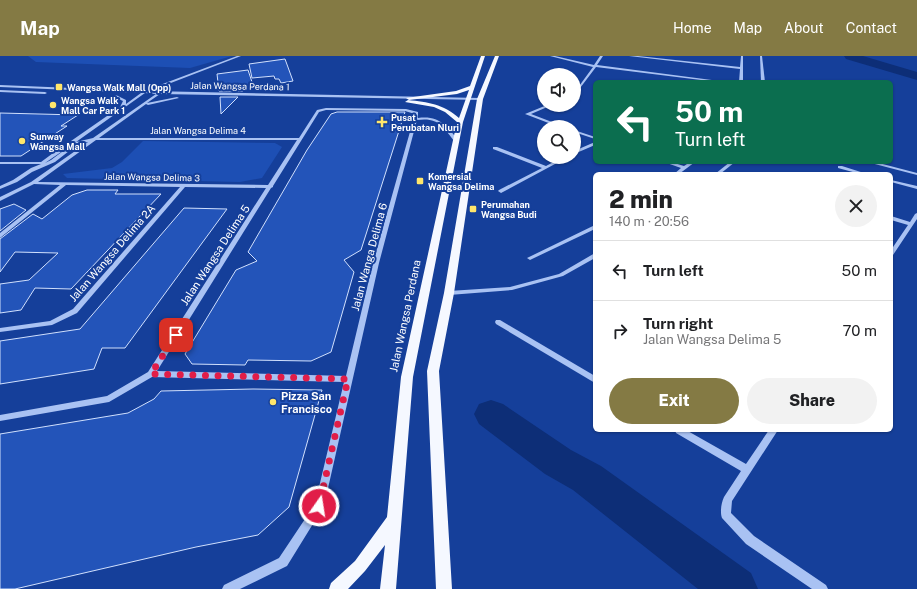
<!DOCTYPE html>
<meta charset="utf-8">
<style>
body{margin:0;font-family:"Public Sans",sans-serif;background:#f2f2f2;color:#202124;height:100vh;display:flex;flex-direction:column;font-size:15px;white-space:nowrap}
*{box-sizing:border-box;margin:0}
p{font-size:13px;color:#757577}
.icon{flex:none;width:22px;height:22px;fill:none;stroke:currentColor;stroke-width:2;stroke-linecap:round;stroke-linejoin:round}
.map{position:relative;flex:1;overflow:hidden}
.sheet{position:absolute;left:593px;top:116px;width:300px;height:260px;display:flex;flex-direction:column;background:#fff;border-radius:6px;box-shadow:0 1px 3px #0004}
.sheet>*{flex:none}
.banner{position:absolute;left:593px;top:24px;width:300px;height:84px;border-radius:6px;box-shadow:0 1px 3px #0004;background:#0b6e4f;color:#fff;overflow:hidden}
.fabs{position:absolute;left:537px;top:12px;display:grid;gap:8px}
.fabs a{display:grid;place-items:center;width:44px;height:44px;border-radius:50%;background:#fff;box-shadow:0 1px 3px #0004;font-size:20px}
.pin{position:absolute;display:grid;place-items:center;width:34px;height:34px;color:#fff;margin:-17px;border-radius:8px;box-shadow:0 2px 6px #0006}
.me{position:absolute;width:44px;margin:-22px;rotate:13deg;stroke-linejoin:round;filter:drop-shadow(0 0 3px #0008)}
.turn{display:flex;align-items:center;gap:14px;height:84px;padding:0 16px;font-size:18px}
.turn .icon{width:52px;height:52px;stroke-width:2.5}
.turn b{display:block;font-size:28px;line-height:34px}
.round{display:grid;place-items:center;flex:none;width:42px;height:42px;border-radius:21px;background:#f2f2f2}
.head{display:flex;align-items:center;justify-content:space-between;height:68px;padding:0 16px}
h1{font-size:24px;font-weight:800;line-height:30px}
.action{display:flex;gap:8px;margin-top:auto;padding:8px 16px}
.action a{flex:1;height:46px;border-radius:24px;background:#847a44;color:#fff;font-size:16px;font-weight:800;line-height:46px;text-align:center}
.action a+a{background:#f2f2f2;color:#202124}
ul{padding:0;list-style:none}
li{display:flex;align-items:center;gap:12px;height:60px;padding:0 16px;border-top:1px solid #e0e0e0}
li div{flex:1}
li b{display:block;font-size:15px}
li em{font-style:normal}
header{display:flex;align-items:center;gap:24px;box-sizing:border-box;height:56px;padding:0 20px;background:#847a44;color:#fff}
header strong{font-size:19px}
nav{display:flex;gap:22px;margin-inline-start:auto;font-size:14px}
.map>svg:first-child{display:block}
</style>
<header>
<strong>Map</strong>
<nav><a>Home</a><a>Map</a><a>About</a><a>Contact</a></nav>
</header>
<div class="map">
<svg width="917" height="533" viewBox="0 0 917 533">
<rect width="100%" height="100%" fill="#153f9a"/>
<g fill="#1d4fb4">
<polygon points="28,0 232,0 190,12 36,6"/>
<polygon points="143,85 275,87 282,91 262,122 240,126 67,122 63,118 112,112 122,106"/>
</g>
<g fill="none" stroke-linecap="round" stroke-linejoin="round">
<g fill="#0d2e77" fill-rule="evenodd">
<polygon points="844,0 863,0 917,16 917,24 846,3"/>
<polygon points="491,344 503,348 571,394 601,410 751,517 758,533 698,533 573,434 545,418 479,368 474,358 479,348"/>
</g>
</g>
<g fill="#2354b9" stroke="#d1e0fd">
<polygon points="285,3 293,25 281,27 279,23 275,23 274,20 252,22 249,8"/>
<polygon points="248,14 252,26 243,35 219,35 217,18"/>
<polygon points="220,41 238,41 221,58"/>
<polygon points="337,56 405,56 361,194 344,204 354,216 331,296 311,305 248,304 245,309 192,308 185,298 236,214 257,205 248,196 307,94 331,58"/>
<polygon points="0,57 78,59 61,70 67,70 21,100 0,100"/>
<polygon points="87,134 118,134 115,138 161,138 71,233 35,232 21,254 0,257 0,228 29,224 58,197 15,196 0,216 0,183 33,158 42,163 72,139"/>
<polygon points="14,148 26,154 0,175 0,153"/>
<polygon points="184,152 227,153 125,292 102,292 94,313 0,328 0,285 80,273"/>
<polygon points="253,333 322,334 289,451 258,479 196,491 15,533 0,533 0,378 128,357 154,343 161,335"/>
</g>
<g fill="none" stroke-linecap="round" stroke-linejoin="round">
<g fill="#a9c2f3" fill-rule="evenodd">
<path d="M237,0H241L150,35L480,42L482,43L480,44L160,38L147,47L177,41L179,42L148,49L146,48L99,82H299L317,54L326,52L406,53L418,56V62C439,59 447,70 459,85L455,86C443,71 439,61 417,64L379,207L324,450L287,510L240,533H222L224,529L279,502L315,448L344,326L152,321L109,346L0,365V359L107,340L148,316L266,132L185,131L77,257L52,269L0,276V272L50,265L73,253L180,131L66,129L0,182V177L60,129L34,128L0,145V141L31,126L88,86L78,88L55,106L32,116L17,126L0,133V130L13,124L31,112L41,108H0V106H41L60,92H64V94L45,107L51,104L74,87H71V85L120,51L123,45L114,41V39H116L126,44V48L141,37L0,31V29L144,35ZM145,37L156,38L93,82L76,86ZM326,54L405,55L415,58L373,207L346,320L157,315L271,132L273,131V130L319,56ZM96,84H297L268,129L38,126Z"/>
<polygon points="550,0 555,0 594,9 600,0 603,0 597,9 727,26 717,26 596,11 574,40 574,37 593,11"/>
<polygon points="629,0 638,0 740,11 741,0 743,0 743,26 739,26 740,13"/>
<polygon points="760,0 762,0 765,26 761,26"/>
<polygon points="0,34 45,36 47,37 45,38 0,36"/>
<polygon points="547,49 552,49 531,58 565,71 559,71 525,58"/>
<polygon points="574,74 595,81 595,83 574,76"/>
<polygon points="595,86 595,89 574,98 574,95"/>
<polygon points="493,91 497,91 546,110 563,101 568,101 501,137 498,135 499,134 542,112 493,93"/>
<polygon points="664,106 671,106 684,110 690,106 695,106 679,118 674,118 681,112"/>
<polygon points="730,106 735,106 720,118 715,118"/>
<polygon points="867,106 875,106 917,117 917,119"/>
<polygon points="838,110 842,110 867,118 860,118 838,112"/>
<polygon points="891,124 917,130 917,133 891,126"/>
<polygon points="917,157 917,163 893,199 891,200 891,194 908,169 891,164 891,160 910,166 915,158"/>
<polygon points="595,169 595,173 532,203 530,204 527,202"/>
<polygon points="595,197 595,202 563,220 512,234 449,239 446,237 449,235 510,231 559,218"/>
<polygon points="496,264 500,264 595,320 595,327 496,268 495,266"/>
<path d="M675,374H686L746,408L769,374H778L732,445L731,457L754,480L826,529L828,533H812L746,488L722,462C720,457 721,447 724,441L741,415L676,377Z"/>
</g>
<g fill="#f5f8ff" fill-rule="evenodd">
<path d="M481,0H485L463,66L413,321L396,533H380L385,489L365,515L348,533H329L331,527L355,505L387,461L401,321L457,66L445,56L434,51L405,46L408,44C428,46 443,48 459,62L469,34L457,38L409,44L406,42L456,35L470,30Z"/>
<polygon points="495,0 499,0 483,43 454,237 439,315 452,533 436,533 427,315 444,237 477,43"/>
</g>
</g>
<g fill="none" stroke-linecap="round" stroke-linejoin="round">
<polyline stroke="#e11d48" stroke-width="7" stroke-dasharray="0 12.6" points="176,279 151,318 348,323 319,450"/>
</g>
<g fill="#ffe66b" stroke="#153f9a" stroke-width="1.5">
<rect x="55" y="27" width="8" height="8" rx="2"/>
<circle cx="53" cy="49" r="4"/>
<path d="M380 60h4v4h4v4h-4v4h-4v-4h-4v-4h4z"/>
<circle cx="22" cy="85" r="4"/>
<rect x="416" y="121" width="8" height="8" rx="2"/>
<rect x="469" y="149" width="8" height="8" rx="2"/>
<circle cx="273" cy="346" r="4"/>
</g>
<g text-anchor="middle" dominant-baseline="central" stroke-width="4" stroke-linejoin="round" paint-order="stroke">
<g font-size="9" fill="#fff" stroke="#153f9a">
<text transform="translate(240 30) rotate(1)">Jalan Wangsa Perdana 1</text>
<text x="198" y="74">Jalan Wangsa Delima 4</text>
<text transform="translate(152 121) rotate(1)">Jalan Wangsa Delima 3</text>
</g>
<g font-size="9" font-weight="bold" fill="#fff" stroke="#153f9a" text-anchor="start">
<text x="67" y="31">Wangsa Walk Mall (Opp)</text>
<text x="61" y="44">Wangsa Walk<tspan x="61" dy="10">Mall Car Park 1</tspan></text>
<text x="391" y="61">Pusat<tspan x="391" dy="10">Perubatan Nluri</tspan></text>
<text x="30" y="80">Sunway<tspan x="30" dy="10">Wangsa Mall</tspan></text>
<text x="428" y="120">Komersial<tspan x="428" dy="10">Wangsa Delima</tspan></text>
<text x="481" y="148">Perumahan<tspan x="481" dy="10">Wangsa Budi</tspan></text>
</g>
<g font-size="11" fill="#fff" stroke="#153f9a">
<text transform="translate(112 197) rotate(-49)">Jalan Wangsa Delima 2A</text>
<text transform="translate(215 199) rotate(-57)">Jalan Wangsa Delima 5</text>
<text transform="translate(369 201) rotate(-75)">Jalan Wanga Delima 6</text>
<text transform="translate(405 260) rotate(-78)">Jalan Wangsa Perdana</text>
</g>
<g font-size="11" font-weight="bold" fill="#fff" stroke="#153f9a" text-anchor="start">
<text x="281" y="340">Pizza San<tspan x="281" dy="13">Francisco</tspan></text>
</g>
</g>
</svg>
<div class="fabs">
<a><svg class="icon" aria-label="sound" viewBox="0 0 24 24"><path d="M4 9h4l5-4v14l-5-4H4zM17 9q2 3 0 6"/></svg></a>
<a><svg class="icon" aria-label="search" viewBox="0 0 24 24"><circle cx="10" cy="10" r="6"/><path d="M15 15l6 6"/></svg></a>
</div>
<div class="pin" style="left:176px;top:279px;background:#d93025"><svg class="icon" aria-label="arrive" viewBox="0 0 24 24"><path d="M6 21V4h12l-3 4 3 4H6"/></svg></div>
<svg class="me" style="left:319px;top:450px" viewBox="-20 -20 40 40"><circle r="17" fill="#e11d48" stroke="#fff" stroke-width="3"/><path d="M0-11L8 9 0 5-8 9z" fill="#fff"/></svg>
<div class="banner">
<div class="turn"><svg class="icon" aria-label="left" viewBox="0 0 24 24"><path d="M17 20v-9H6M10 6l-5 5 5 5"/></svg><div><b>50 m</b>Turn left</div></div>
</div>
<section class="sheet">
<div class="head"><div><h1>2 min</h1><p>140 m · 20:56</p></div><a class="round"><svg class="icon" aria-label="close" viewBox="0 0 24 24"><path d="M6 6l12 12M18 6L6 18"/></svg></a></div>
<ul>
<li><svg class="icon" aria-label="left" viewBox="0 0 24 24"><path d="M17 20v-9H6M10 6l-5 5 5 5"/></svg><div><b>Turn left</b></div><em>50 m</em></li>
<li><svg class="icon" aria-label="right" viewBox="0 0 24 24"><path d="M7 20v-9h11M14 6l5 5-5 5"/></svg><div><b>Turn right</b><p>Jalan Wangsa Delima 5</p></div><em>70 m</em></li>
</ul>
<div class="action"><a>Exit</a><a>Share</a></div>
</section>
</div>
